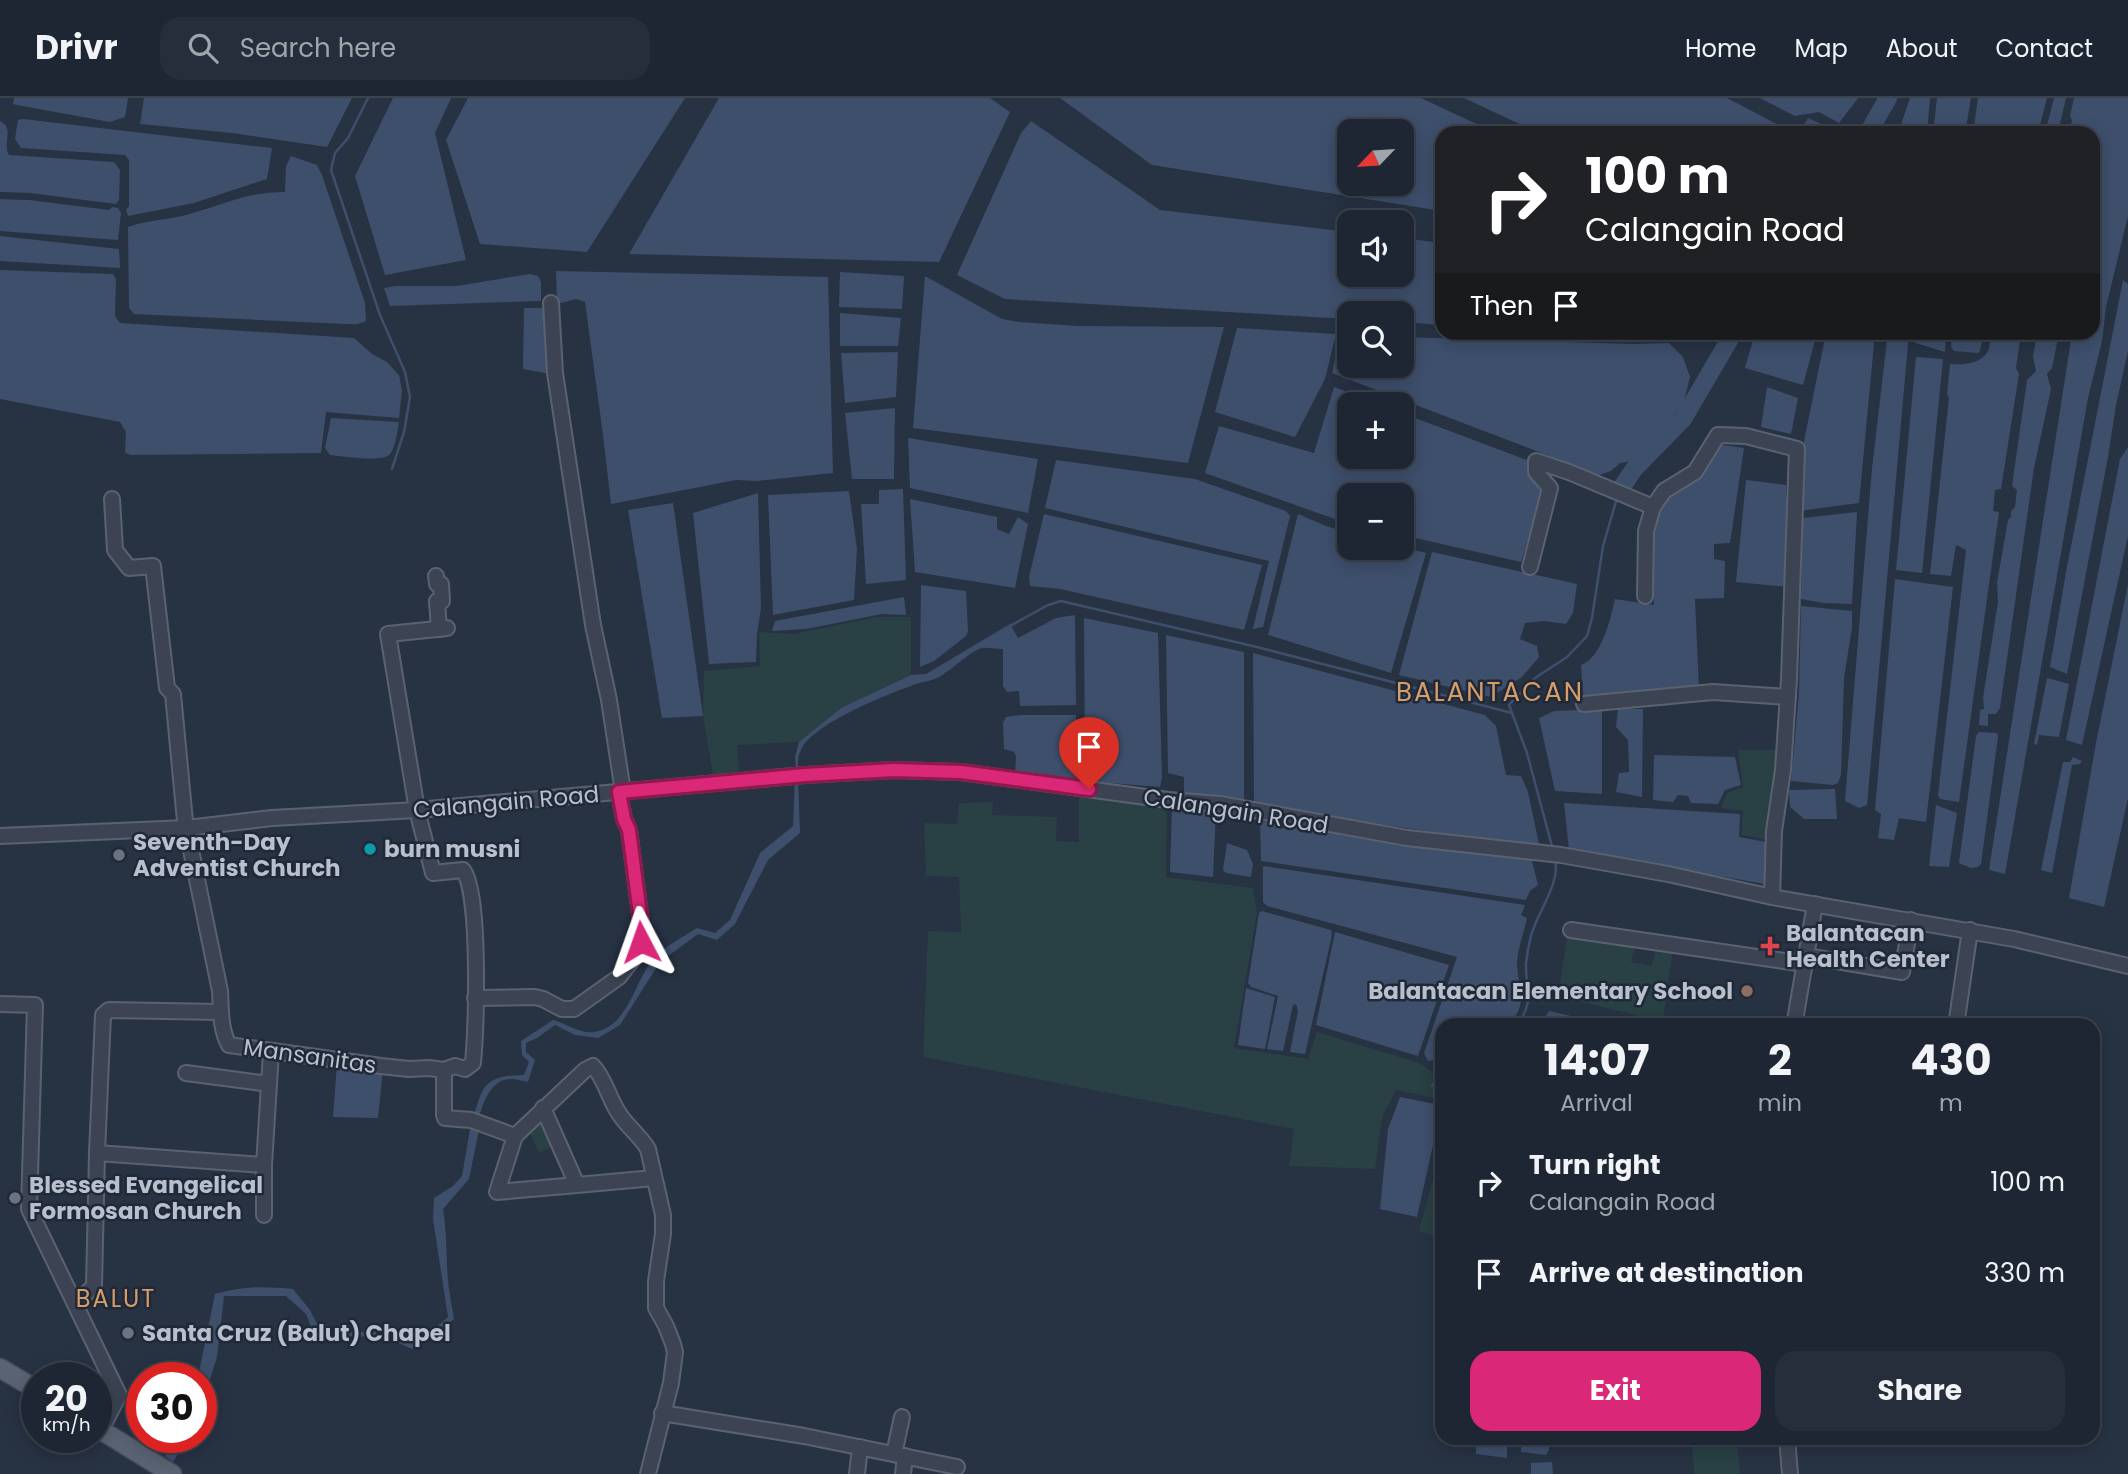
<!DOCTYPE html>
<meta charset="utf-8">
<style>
body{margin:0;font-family:Poppins,sans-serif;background:#252e3a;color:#f1f3f6;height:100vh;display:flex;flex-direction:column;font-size:26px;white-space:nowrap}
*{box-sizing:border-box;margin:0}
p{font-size:23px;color:#a0a5ac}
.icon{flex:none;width:38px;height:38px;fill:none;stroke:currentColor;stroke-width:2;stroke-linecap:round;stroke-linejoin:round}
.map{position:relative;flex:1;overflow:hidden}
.side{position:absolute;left:1435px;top:920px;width:665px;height:427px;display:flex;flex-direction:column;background:#1d2632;border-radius:21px;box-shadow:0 4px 18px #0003,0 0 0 2px #3b434d}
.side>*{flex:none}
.hud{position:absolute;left:1435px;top:28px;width:665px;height:214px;border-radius:21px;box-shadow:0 4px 18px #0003,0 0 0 2px #3b434d;background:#202124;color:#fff;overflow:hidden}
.needle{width:46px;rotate:245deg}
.controls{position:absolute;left:1337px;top:21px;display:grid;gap:14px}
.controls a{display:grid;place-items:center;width:77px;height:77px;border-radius:14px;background:#1d2632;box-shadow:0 4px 18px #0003,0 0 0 2px #3b434d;font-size:35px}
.speed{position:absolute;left:21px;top:1264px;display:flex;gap:14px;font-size:35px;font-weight:700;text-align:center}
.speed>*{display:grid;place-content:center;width:91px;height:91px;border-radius:50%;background:#1d2632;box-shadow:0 4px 18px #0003,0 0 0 2px #3b434d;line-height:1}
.speed small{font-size:18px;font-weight:400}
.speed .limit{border:10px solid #d22;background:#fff;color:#111}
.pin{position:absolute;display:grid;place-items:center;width:60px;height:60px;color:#fff;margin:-72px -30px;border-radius:50% 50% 50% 0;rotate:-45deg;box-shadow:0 0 7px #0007}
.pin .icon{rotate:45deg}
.me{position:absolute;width:77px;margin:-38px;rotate:356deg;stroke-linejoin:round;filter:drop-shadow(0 0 5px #0008)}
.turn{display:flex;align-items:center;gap:24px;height:147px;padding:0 35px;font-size:32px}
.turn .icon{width:91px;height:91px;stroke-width:2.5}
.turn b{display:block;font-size:49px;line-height:60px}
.then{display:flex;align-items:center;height:66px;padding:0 35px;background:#0003;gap:14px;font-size:26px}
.eta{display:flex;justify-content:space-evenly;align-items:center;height:119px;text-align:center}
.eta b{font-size:42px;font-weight:700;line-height:49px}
.button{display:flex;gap:14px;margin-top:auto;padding:14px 35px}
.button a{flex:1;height:80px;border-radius:21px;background:#db2777;color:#fff;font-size:28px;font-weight:700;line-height:80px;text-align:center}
.button a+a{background:#252e3a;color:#f1f3f6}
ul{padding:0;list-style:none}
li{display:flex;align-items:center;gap:21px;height:91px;padding:0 35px}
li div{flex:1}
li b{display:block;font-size:26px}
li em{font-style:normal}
header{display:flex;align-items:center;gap:42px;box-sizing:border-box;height:98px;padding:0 35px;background:#1d2632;border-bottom:2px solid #3b434d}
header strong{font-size:33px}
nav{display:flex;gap:38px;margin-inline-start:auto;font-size:24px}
.search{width:490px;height:63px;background:#252e3a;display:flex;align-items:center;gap:18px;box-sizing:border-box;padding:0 24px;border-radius:21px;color:#a0a5ac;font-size:26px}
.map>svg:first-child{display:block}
</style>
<header>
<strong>Drivr</strong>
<div class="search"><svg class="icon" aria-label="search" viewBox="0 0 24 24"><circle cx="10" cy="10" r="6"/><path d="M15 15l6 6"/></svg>Search here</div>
<nav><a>Home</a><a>Map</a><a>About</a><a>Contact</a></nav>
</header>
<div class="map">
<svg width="2128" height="1376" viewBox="0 0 2128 1376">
<rect width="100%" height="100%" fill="#273243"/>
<g fill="#294044">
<polygon points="876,519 911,519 911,577 841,610 799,644 737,647 740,681 714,683 703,618 704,573 760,568 759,534 794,536"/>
<polygon points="1738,652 1780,652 1771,742 1741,737 1743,713 1721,710 1727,695 1743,689"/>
<polygon points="1079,694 1167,707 1166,779 1253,790 1257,815 1234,950 1308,961 1317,934 1419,965 1442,981 1435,1000 1396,992 1382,1019 1375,1071 1289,1068 1294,1031 923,959 928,833 961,834 959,779 926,778 924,725 957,726 959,705 993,704 992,717 1057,719 1056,743 1079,744"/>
<polygon points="1568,834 1636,845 1631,864 1652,868 1656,849 1673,850 1663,924 1558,898"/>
<polygon points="542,1013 558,1047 539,1055 527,1029"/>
<polygon points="1435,1074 1442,1075 1442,1141 1419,1133"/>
<polygon points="1692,1341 1737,1341 1740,1376 1694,1376"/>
</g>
<g fill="#3e4f6c" fill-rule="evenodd">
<polygon points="14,0 128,0 125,19 110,24 17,7 13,6"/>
<polygon points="144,0 352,0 327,49 232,35 140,26"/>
<polygon points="393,0 451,0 435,35 466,162 385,177 355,78"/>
<polygon points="468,0 685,0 587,154 480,146 446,42"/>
<polygon points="719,0 990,0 1010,14 939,164 629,156"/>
<path d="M1060,0H1421L1496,35H1442V113L1152,67ZM1402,33V86H1349V33Z"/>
<polygon points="1464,0 1727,0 1794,35 1539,35"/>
<polygon points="1760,0 1858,0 1839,25 1819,14 1795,18"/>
<polygon points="1910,0 1930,0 1927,35 1898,35"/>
<polygon points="1937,0 1971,0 1965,35 1933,35"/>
<polygon points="1978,0 2047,0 2038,35 1973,35"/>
<polygon points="2054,0 2066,0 2058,35 2045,35"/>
<polygon points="2074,0 2128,0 2128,118 2106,209 2102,243 2088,300 2005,776 1989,772 2072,235 2093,234 2093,35 2069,35 2072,22 2070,18"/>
<polygon points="1808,20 1835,32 1834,35 1799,35"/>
<polygon points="23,21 272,50 267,81 194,105 128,118 126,112 129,108 129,62 125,57 21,50 15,41 18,22"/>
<path d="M0,23C15,30 2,46 9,57L114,64L120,72L119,102L116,106L30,95L0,94Z"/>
<polygon points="1031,23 1160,112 1349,134 1349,177 1402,177 1402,140 1442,145 1442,227 1402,224 1402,215 1349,215 1349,221 1005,201 957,177 1021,35"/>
<path d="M291,58L317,67L322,77L365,205L366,223L358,226H345L134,216L129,210L128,129C149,121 172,122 193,115C228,105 247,94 285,94L286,68Z"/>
<polygon points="0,101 29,102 109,112 112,109 118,110 121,115 118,142 0,133"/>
<polygon points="0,138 119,151 120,170 0,163"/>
<polygon points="0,172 113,176 116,181 115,218 120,225 354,240 372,256 387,264 399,277 402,292 399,320 326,314 321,355 131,357 125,355 126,334 120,324 0,301"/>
<polygon points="556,173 828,179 833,375 756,383 736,382 611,406 603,337 585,204 576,201 557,206"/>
<polygon points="840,174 904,178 902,211 839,209"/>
<polygon points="530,176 538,178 541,184 541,203 390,208 384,190 396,188 457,188"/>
<polygon points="925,178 1002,221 1019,224 1078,228 1224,229 1188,365 913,330"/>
<polygon points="2123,182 2128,186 2128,253 2116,307 2108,359 2067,576 2050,569 2066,474"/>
<polygon points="524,210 542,210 546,213 551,276 523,271"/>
<polygon points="840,215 901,220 898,248 840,248"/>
<polygon points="1237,230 1336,236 1325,281 1295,339 1215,314"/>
<polygon points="1888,234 1909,235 1867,707 1859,710 1845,703 1872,370"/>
<polygon points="1916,234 1946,235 1945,254 1915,245"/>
<polygon points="1565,235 1662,235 1632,239"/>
<polygon points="1755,235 1817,235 1803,287 1745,270"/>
<polygon points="1826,235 1875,235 1859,405 1799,413 1802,353"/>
<polygon points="1952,235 1984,235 1980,253 1978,255 1954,253 1951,249"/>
<path d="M1991,235H2021L2016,270L2019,276L2001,391L1995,392L1993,413L1999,414L1959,704L1940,701L1938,697L1966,452L1956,447L1951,478L1930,476L1949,300L1947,296L1950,266C1963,267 1981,266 1988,253C1990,248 1990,240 1991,235Z"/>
<polygon points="2037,235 2059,235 2052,270 2047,276 2051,291 2034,370 2000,610 1996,616 1988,616 1988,628 1979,627 1980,612 1984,611 1983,600 1998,504 1997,485 2008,422 2011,419 2011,413 2015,409 2017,392 2012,388 2027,282 2036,273 2033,259"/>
<polygon points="1340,237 1349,237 1349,268 1402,268 1402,239 1634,246 1669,245 1683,259 1690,279 1683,307 1633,363 1620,365 1611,373 1599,377 1332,275"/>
<polygon points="898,254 896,299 845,305 841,255"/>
<polygon points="1916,259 1943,261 1922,475 1896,472"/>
<polygon points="1334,289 1380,306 1349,306 1349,359 1402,359 1402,315 1532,364 1544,386 1521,464 1402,437 1402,397 1349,397 1349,426 1205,375 1219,328 1314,355"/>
<polygon points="1767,289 1798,300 1791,336 1761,329"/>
<polygon points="895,310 894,381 852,381 845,315"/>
<path d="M331,320L399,324C397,333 396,349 390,356C383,365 341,358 330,357L325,350Z"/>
<polygon points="908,340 1038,361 1028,415 910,390"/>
<path d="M1716,346L1744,350L1730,445L1714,446V461L1725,463L1724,500L1695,501L1699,591L1583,598L1581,567C1602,559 1610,522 1615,501L1654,507L1648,431L1664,397Z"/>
<polygon points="2128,349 2128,438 2082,647 2066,642 2120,361"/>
<polygon points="1056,362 1195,381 1286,413 1290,418 1263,529 1253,531 1269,463 1045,410"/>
<polygon points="1746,382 1786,387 1787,489 1736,484"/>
<polygon points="903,391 906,482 866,486 861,406 879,406 879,392"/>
<polygon points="849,393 857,451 854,502 773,517 768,397"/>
<polygon points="758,395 761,510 757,536 756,564 709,566 693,415"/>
<polygon points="910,401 997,419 997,431 1009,436 1018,419 1028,426 1015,490 915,474"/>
<polygon points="673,405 703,618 662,620 628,412"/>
<polygon points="1857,414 1852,506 1824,505 1801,501 1803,420"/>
<polygon points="1044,416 1262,467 1244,532 1060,491 1030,488 1029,479"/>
<polygon points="1298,416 1326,428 1349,435 1349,450 1402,449 1426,455 1391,575 1268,537"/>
<polygon points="1432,454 1577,486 1573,515 1566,526 1544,523 1525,525 1520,541 1537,548 1539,559 1522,579 1491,599 1399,577"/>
<polygon points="1895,481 1953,489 1926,724 1899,720 1894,742 1878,740 1881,716 1875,712"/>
<polygon points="2128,486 2128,700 2104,809 2069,800 2096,645"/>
<polygon points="921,487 966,493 968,534 966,538 934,563 920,569"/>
<polygon points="904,499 906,517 882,516 806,531 772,533 775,523"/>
<polygon points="1801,508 1852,513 1852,530 1844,580 1841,677 1838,685 1833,687 1791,683 1799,595"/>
<path d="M1075,517L1076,607L1020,608L1019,593L1007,594L1003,588V551C996,551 987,549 981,550C969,554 950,574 937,580C928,584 919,584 911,588C885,597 811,627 801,652C797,660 798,669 798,678L796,677L795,659L799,644L841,610L911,577L926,576L1010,526L1018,540L1056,520Z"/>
<polygon points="1084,520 1158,535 1162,679 1160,689 1085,683"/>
<polygon points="1166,537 1244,554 1244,707 1184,697 1184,679 1168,675"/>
<polygon points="1253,555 1485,617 1496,628 1506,677 1521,678 1528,694 1539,746 1536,749 1254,708"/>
<polygon points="2047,580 2069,586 2059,639 2039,637 2037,647 2034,646"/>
<polygon points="1602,611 1602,696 1555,693 1539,620 1554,613"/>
<polygon points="1618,611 1643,611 1642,699 1616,694 1619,675 1629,674 1628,642 1616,629"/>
<polygon points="1020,617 1076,617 1076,682 1015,676 1016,658 1014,654 1004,651 1003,625 1006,619"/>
<polygon points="1979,634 1997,635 1998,639 1981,766 1978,769 1971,770 1959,765 1976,638"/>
<polygon points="1654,657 1735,659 1741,687 1725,692 1718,706 1691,705 1688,698 1678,697 1673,704 1653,702"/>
<polygon points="2073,659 2082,663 2080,666 2072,667 2052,775 2041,772 2063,664 2070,664"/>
<path d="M795,680H798L800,735L768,762L735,826L717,842L698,836L660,864L620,927L598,940L575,937L555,927L537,940L526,945V954L535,962L528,984C523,983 516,981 511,981C490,981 483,1006 478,1022L473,1021C483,986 485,978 524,977L529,964L522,957L521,943L553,922C568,926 579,936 595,934C630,928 635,879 656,858C667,847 683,839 697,830L715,835L730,822L760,755L793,728Z"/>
<polygon points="1835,691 1837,721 1804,721 1790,709 1789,692"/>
<polygon points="1564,705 1740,716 1739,739 1766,744 1765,786 1569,752"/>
<polygon points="1172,707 1216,712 1213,779 1170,774"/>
<polygon points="1936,707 1957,715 1949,769 1929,768"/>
<polygon points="1260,723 1531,759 1538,787 1530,793 1526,802 1261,763"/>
<polygon points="1227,745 1247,752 1253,766 1251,779 1226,775 1223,772"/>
<path d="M1263,768L1525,807L1521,817L1527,820C1524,834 1518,850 1517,864C1517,890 1531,906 1507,927L1442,928V960L1428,963L1424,955L1457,859L1267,808L1263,804Z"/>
<polygon points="1262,813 1331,832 1332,837 1305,956 1290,954 1298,913 1296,906 1293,907 1283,953 1267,951 1278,898 1251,889 1248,885 1259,815"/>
<polygon points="1335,834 1449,867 1418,958 1316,927"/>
<polygon points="1246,890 1275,899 1265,951 1238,947"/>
<polygon points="1549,913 1593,923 1593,927 1539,927"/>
<polygon points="337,966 383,971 378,1020 333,1019"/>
<polygon points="1400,999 1435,1006 1435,1038 1417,1119 1380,1111 1388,1031"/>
<path d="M471,1025L480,1027L469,1081L443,1111C447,1135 446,1158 448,1182C449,1195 452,1208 454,1221L436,1238L412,1251C402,1247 391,1240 381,1239C353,1237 338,1243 311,1229L306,1216L286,1198H224L217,1259L201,1310V1279H198L215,1196C242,1188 265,1188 293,1191L310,1212L316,1224L349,1234H384L412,1244L433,1232L448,1219L433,1121L434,1100L453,1088L462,1078Z"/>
<polygon points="177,1339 187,1339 173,1364 165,1358"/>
<polygon points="1476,1341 1507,1341 1507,1360 1476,1356"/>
<polygon points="1521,1341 1549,1341 1549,1352 1546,1357 1521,1354"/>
<polygon points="1552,1364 1553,1376 1531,1376 1531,1365"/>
</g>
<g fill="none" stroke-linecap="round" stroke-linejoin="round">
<g stroke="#3e4f6c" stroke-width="2.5">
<polyline points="368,0 348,40 335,55 331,72 380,217 405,274 410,299 404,334 392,371"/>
<polyline points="1010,528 1048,507 1061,503 1257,549 1512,615 1509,607 1535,580 1567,559 1587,538 1592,520 1603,448 1617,400"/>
<polyline points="1512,615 1527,655 1553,752"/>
<path d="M1517,928C1536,900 1525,893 1526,865C1527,856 1529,846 1531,838C1537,814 1561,786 1555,761"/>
<polyline points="1432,988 1442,974"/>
</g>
<g stroke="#3e4f6c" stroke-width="18">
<polyline points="1868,35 1888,0"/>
<polyline points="1620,392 1634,371 1683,321 1734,234"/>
</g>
<defs>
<g id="minor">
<polyline points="551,205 555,275 593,527 609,602 623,694"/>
<path d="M112,401L115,452L129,470L153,468L167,590L173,596L185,723L220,893C221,911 220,931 229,947L381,968L409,971L429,970L444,972"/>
<polyline points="1530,469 1550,390 1536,374 1536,363 1569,374 1653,409"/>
<polyline points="436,478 437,486 441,486 442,503 437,503 439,531"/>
<polyline points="1645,498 1646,433 1653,409 1664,393 1695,374 1718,337 1746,338 1797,351 1789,581 1783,672 1774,733 1772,799"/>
<path d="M447,530L388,536L417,712L433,775L463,772C481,795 476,931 473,965L465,971L455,968L444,972V1017L445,1020L471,1022L515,1038L585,972L593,968C606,982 609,1002 620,1017C628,1029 641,1039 648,1051L663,1117V1136L656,1183V1210L666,1228L673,1246L675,1254L671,1285L648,1376"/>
<polyline points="1584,606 1713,594 1788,599"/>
<polyline points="0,738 187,730 272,720 417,712 805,677 894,672 961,674 1168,702 1220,706 1407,740 1561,757 1668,776 1772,799 2014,841 2128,868"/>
<polyline points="1571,832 1805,866"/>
<polyline points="1807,858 1902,874 1911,822"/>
<polyline points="475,900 535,899 543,901 562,911 574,911 619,879 636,857 641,844 641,824 629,732 624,721 619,694"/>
<polyline points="0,906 35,907 29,1111 119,1297 101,1332"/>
<polyline points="1794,928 1815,806"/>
<polyline points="1956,928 1970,832"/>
<polyline points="186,975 269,986"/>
<polyline points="543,1010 577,1087 654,1080"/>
<polyline points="515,1038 497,1094 577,1087"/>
<polyline points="97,1055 264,1067"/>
<polyline points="264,1117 264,1067 271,954"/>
<polyline points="75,1206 94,1188 97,1055 103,917 109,912 221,914"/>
<polyline points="662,1315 804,1338 957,1369"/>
<polyline points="1787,1340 1790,1376"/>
<polyline points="894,1356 902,1319"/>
<polyline points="857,1376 860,1349"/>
<polyline points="903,1376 905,1358"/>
</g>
<g id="major">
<polyline points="0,1270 37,1292"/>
<polyline points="96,1329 172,1376"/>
</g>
</defs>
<use href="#minor" stroke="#5a6270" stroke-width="18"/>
<use href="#major" stroke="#454d5c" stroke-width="21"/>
<use href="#minor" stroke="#3c4453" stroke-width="14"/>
<use href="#major" stroke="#5a6373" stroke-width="18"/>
</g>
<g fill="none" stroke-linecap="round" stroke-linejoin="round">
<defs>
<polyline id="route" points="641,844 641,824 629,732 624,721 619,694 805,677 894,672 961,674 1089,691"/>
</defs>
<use href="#route" stroke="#8e194d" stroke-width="18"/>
<use href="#route" stroke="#db2777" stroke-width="12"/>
</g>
<circle fill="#0f9aa8" stroke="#202938" stroke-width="2.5" cx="370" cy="751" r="7"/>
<g fill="#6b7280" stroke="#202938" stroke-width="2.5">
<circle cx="119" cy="757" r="7"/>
<circle cx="15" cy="1100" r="7"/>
<circle cx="128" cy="1235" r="7"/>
</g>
<path fill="#e0444e" stroke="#202938" stroke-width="2.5" d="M1766.5 837.5h7v7h7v7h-7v7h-7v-7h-7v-7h7z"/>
<circle fill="#8d6e63" stroke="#202938" stroke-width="2.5" cx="1747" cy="893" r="7"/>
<g text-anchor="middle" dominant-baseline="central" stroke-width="5" stroke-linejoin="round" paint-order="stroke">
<g font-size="23" fill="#b9c0cd" stroke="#202938">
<text transform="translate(506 704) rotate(-5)">Calangain Road</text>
<text transform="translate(1236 713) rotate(9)">Calangain Road</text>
<text transform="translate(310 958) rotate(8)">Mansanitas</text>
</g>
<g font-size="23" font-weight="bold" fill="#b9c0cd" stroke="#202938" text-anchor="start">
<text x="133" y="744">Seventh-Day<tspan x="133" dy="26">Adventist Church</tspan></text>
<text x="384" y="751">burn musni</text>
<text x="1786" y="835">Balantacan<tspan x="1786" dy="26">Health Center</tspan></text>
<text x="1733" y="893" text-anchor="end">Balantacan Elementary School</text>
<text x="29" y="1087">Blessed Evangelical<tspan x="29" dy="26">Formosan Church</tspan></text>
<text x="142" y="1235">Santa Cruz (Balut) Chapel</text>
</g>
<g font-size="24" letter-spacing="2" fill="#d69d6a" stroke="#202938">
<text x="116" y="1200">BALUT</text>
</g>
<g font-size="26" letter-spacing="2" fill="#d69d6a" stroke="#202938">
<text x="1490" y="594">BALANTACAN</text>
</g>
</g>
</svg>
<div class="controls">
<a><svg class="needle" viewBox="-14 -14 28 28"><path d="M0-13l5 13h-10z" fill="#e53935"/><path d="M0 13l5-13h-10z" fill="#a0a5ac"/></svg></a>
<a><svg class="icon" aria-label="sound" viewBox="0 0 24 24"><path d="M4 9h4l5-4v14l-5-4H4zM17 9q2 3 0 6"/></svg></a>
<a><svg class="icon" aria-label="search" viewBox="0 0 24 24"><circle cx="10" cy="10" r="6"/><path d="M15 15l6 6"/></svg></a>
<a>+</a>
<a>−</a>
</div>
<div class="speed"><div>20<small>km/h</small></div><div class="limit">30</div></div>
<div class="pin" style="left:1089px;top:691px;background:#d93025"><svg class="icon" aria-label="arrive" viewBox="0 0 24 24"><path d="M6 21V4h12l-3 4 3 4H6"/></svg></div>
<svg class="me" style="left:641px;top:844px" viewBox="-20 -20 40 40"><path d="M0-17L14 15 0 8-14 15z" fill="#db2777" stroke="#fff" stroke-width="4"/></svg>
<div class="hud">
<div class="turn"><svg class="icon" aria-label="right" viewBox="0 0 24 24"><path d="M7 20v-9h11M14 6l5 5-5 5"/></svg><div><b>100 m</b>Calangain Road</div></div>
<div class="then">Then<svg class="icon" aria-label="arrive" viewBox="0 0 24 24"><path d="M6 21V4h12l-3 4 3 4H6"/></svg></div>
</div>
<section class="side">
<div class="eta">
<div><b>14:07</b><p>Arrival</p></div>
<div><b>2</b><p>min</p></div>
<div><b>430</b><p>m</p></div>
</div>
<ul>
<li><svg class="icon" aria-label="right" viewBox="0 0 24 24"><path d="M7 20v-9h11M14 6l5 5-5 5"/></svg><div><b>Turn right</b><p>Calangain Road</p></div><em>100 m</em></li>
<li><svg class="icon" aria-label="arrive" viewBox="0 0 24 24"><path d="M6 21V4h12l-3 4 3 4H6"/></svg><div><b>Arrive at destination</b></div><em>330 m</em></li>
</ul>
<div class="button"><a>Exit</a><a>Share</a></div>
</section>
</div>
